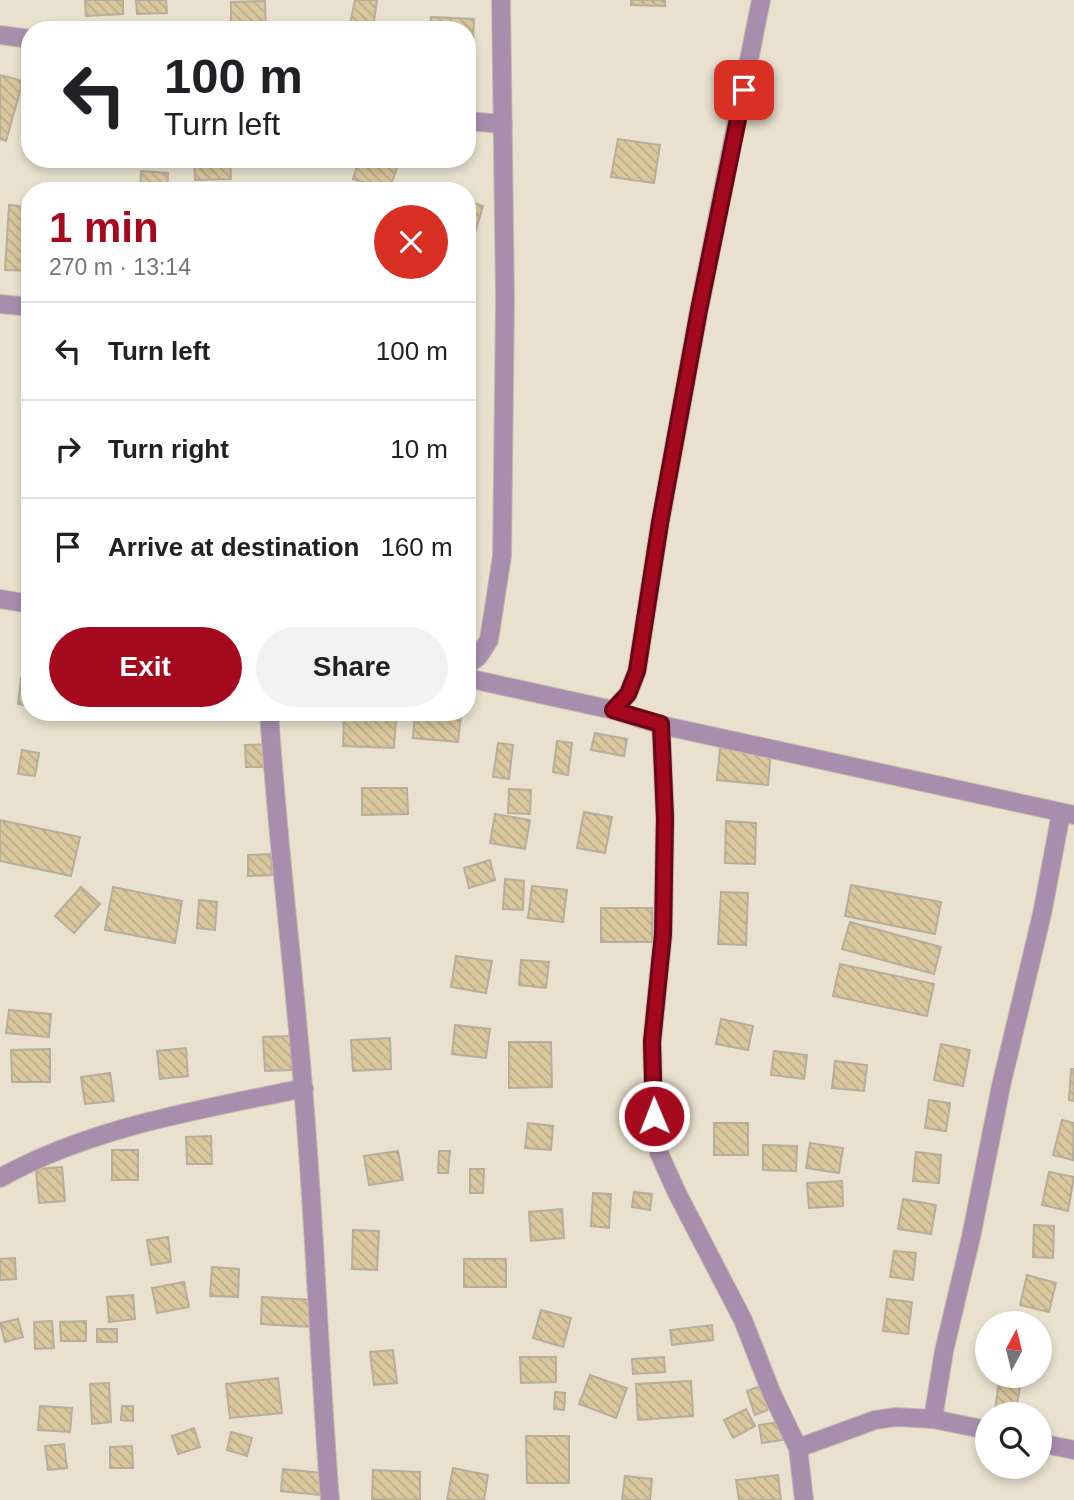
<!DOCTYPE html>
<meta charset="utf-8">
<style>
body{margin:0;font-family:Arial,sans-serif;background:#f2f2f2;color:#202124;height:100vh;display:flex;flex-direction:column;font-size:26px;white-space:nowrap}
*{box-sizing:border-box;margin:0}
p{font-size:23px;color:#757577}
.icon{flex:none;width:38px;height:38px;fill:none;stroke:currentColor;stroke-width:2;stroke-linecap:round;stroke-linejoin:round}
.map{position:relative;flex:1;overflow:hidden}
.side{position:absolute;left:21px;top:182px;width:455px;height:539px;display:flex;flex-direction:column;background:#fff;border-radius:28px;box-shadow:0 4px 10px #0003}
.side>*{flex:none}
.guide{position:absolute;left:21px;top:21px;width:455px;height:147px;border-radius:28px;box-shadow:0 4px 10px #0003;background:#fff;color:#202124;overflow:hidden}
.needle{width:46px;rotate:7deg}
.tools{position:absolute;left:975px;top:1311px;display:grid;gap:14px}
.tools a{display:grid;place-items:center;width:77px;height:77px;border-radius:50%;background:#fff;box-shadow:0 4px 10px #0003;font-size:35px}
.pin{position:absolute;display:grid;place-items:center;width:60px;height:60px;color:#fff;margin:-30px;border-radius:14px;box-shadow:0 4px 10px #0006}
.me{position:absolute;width:77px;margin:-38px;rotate:359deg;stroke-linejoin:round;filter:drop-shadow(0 0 5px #0008)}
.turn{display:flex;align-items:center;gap:24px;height:147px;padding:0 28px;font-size:32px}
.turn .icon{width:91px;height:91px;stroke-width:2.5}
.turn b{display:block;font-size:49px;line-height:60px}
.round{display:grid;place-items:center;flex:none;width:74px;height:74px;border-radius:37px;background:#f2f2f2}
.summary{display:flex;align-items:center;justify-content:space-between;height:119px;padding:0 28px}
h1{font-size:42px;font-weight:700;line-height:52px;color:#a4091e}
.action{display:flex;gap:14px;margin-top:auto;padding:14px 28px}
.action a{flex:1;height:80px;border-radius:42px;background:#a4091e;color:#fff;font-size:28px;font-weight:700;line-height:80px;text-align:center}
.action a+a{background:#f2f2f2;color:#202124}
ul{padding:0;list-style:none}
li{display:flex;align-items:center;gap:21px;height:98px;padding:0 28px;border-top:2px solid #e0e0e0}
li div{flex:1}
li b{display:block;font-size:26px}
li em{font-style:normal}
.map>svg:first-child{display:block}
</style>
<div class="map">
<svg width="1074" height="1500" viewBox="0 0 1074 1500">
<defs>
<pattern id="building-back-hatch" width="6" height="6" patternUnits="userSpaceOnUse" patternTransform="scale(1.75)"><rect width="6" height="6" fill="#dac79d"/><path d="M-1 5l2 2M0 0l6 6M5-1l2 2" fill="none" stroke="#bbab87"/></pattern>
</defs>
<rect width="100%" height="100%" fill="#e9e1ce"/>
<g fill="url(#building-back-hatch)" stroke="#b6ae9d" stroke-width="2">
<polygon points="85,0 123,0 123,14 86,16"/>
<polygon points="136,0 166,0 167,13 137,14"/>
<polygon points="355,0 377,0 373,28 350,24"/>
<polygon points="631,0 665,0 665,6 631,5"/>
<polygon points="265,1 266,30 231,30 231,2"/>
<polygon points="431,17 474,19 471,96 467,96 467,30 430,30"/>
<polygon points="0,75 23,81 6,141 0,139"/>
<polygon points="618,139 660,145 654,183 611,177"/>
<polygon points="147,159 178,159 178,165 147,163"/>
<polygon points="194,159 230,159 231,179 195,180"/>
<polygon points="359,159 400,159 389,191 353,179"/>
<polygon points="141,171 168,173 167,191 140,191"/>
<polygon points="467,201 483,206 475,233 467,231"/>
<polygon points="9,205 30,207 30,271 5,270"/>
<polygon points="21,678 30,679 30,706 18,704"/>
<polygon points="115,712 142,712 141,719 114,716"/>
<polygon points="415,712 461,715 458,742 413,738"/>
<polygon points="344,717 396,719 394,748 343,746"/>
<polygon points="595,733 627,739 624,756 591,750"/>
<polygon points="557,741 572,743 568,775 553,772"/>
<polygon points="498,743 513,745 509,779 493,777"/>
<polygon points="275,744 275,767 246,767 245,745"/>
<polygon points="720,748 771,752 768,785 717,780"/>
<polygon points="22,750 39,753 35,776 18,774"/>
<polygon points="362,788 407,788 408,814 362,815"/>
<polygon points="509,789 531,790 530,814 508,813"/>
<polygon points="584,812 612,817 605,853 577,848"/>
<polygon points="495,814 530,820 525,849 490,843"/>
<polygon points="0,820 80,837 71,876 0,861"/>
<polygon points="726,821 756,823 755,864 725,863"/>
<polygon points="271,854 272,875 248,876 248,855"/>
<polygon points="490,860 495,880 469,888 464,868"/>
<polygon points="505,879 524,881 523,910 503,909"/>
<polygon points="851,885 941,902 935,934 845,916"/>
<polygon points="532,886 567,890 563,922 528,918"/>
<polygon points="81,887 100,904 74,933 55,916"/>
<polygon points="113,887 182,901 175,943 105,930"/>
<polygon points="721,892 748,893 746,945 718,944"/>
<polygon points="199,900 217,902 215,930 197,928"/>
<rect x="601" y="908" width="51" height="34"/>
<polygon points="850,922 941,947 934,974 842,949"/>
<polygon points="456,956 492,961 486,993 451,987"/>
<polygon points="521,960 549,962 546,988 519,985"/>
<polygon points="840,964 934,984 927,1016 833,996"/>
<polygon points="9,1010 51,1014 49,1037 6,1033"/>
<polygon points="721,1019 753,1026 748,1050 716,1044"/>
<polygon points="455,1025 490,1029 486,1058 452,1054"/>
<polygon points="291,1036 292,1070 265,1071 263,1037"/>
<polygon points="390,1038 391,1069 353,1071 351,1040"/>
<polygon points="509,1042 551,1042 552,1087 509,1088"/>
<polygon points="941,1044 970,1050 963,1086 934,1080"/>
<polygon points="186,1048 188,1076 160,1079 157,1051"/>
<polygon points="50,1049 50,1082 12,1082 11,1050"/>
<polygon points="774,1051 807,1055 804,1079 771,1075"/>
<polygon points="835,1061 867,1065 864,1091 832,1088"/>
<polygon points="1071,1069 1074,1069 1074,1101 1069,1100"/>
<polygon points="110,1073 114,1101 85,1104 81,1077"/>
<polygon points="929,1100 950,1103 946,1131 925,1128"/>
<polygon points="1062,1120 1074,1123 1073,1160 1053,1155"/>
<polygon points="528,1123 553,1126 551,1150 525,1148"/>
<rect x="714" y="1123" width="34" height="32"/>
<polygon points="211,1136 212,1164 187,1164 186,1137"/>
<polygon points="810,1143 843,1148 839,1173 806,1168"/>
<polygon points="763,1145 797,1146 796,1171 763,1170"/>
<rect x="112" y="1150" width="26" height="30"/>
<polygon points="398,1151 403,1180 369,1185 364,1156"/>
<polygon points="439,1151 450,1151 448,1173 438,1173"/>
<polygon points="916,1152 941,1155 939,1183 913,1181"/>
<polygon points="62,1167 65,1201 39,1203 36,1169"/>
<polygon points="470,1169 484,1169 483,1193 470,1193"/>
<polygon points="1049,1172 1074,1177 1068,1211 1042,1205"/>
<polygon points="842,1181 843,1206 809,1208 807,1183"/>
<polygon points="634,1192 652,1194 650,1210 632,1207"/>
<polygon points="593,1193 611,1194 609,1228 591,1226"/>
<polygon points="903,1199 936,1205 931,1234 898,1229"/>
<polygon points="562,1209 564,1238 531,1241 529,1212"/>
<polygon points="1034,1225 1054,1226 1053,1258 1033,1257"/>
<polygon points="353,1230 379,1231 377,1270 352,1269"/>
<polygon points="168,1237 171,1262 151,1265 147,1240"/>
<polygon points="894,1251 916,1253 913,1280 890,1277"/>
<polygon points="15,1258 16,1279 0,1280 0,1259"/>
<rect x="464" y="1259" width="42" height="28"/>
<polygon points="212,1267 239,1269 238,1297 210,1296"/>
<polygon points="1027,1275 1056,1283 1049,1312 1020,1305"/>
<polygon points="184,1282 189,1307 157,1313 152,1288"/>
<polygon points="133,1295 135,1319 109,1322 107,1297"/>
<polygon points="262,1297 312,1300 311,1327 261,1324"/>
<polygon points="887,1299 912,1302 908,1334 883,1331"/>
<polygon points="541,1310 571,1318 563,1347 533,1338"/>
<polygon points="18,1319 23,1337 5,1342 0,1323"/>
<polygon points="52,1321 54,1348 35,1349 34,1322"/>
<polygon points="86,1321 86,1341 61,1341 60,1322"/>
<polygon points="712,1325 713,1340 672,1345 670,1330"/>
<rect x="97" y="1329" width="20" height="13"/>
<polygon points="393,1350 397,1383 374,1385 370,1352"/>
<polygon points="520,1357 556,1357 556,1382 521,1383"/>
<polygon points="664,1357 665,1372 633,1374 632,1359"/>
<polygon points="590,1375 627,1388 616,1418 579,1404"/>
<polygon points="278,1378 282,1413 230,1418 226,1384"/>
<polygon points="691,1381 693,1416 638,1420 636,1384"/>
<polygon points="999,1382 1020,1385 1016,1412 995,1410"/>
<polygon points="109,1383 111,1422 92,1424 90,1384"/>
<polygon points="762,1385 770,1409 755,1415 747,1391"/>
<polygon points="555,1392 565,1393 564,1410 554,1409"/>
<polygon points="40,1406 72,1408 70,1432 38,1430"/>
<polygon points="122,1406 133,1406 133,1421 121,1420"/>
<polygon points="746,1409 755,1426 733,1438 724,1420"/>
<polygon points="780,1422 783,1440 762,1443 759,1425"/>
<polygon points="194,1428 200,1447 178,1454 172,1436"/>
<polygon points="231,1432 252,1438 247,1456 227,1450"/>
<polygon points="526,1436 569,1436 569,1483 527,1483"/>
<polygon points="64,1444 67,1468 48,1470 45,1446"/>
<polygon points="132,1446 133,1468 110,1468 110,1447"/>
<polygon points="453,1468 488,1475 484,1500 447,1500"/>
<polygon points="283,1469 322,1473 320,1495 281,1491"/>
<polygon points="373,1470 420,1472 420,1500 372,1499"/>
<polygon points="778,1475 781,1500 739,1500 736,1480"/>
<polygon points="625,1476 652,1479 650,1500 622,1500"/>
</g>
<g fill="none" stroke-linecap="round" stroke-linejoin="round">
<defs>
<g id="minor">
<polyline points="0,35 30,39"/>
<polyline points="467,121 503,124"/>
<polyline points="0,304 30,307"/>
<polyline points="0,599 30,604"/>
<polyline points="467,665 478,657 489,640 502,556 505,300 501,0"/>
<polyline points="467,678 613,710 661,725 1074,815"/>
<polyline points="613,710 628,694 637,671 660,523 699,310 761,0"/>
<path d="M269,712C277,837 293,962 303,1087C315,1225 319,1363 330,1500"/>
<polyline points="661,725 665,818 663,934 652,1042 654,1116 659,1153 677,1193 743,1320 772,1394 798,1448 804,1500"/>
<path d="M0,1178C93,1126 201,1110 304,1088"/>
<polyline points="933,1419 987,1430"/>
<polyline points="1040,1443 1074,1450"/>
<polyline points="798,1448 875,1420 896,1417 933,1419 944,1351 971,1237 1001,1086 1042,914 1061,813"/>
</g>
</defs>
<use href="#minor" stroke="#c3bcac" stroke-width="20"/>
<use href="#minor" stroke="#a88ead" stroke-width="18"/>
</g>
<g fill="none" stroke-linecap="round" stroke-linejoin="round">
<defs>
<polyline id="route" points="654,1116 652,1042 663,934 665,818 661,724 613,710 628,694 637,671 660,523 699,310 744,90"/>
</defs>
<use href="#route" stroke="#6b0614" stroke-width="18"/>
<use href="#route" stroke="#a4091e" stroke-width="12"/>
</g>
</svg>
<div class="tools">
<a><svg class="needle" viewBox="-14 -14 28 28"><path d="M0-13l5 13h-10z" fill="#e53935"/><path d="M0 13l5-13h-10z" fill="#757577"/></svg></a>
<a><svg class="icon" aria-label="search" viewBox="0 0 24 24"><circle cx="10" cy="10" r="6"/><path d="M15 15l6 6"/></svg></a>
</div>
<div class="pin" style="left:744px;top:90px;background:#d93025"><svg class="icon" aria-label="arrive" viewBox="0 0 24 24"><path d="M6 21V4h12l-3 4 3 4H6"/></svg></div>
<svg class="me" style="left:654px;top:1116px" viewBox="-20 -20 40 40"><circle r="17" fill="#a4091e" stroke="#fff" stroke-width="3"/><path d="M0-11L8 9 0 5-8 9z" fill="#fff"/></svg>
<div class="guide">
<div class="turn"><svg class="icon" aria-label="left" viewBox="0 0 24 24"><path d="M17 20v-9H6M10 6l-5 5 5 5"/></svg><div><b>100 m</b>Turn left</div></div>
</div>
<section class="side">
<div class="summary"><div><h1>1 min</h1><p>270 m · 13:14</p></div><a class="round" style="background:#d93025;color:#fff"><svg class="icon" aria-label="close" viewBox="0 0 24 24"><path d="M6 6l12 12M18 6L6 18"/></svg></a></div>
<ul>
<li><svg class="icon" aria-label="left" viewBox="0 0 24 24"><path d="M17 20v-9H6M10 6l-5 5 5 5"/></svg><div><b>Turn left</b></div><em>100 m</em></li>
<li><svg class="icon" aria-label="right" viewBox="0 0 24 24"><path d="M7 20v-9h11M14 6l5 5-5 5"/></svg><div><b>Turn right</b></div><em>10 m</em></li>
<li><svg class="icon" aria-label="arrive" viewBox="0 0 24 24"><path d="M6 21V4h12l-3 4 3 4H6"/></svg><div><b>Arrive at destination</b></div><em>160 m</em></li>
</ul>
<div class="action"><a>Exit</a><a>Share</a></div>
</section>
</div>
